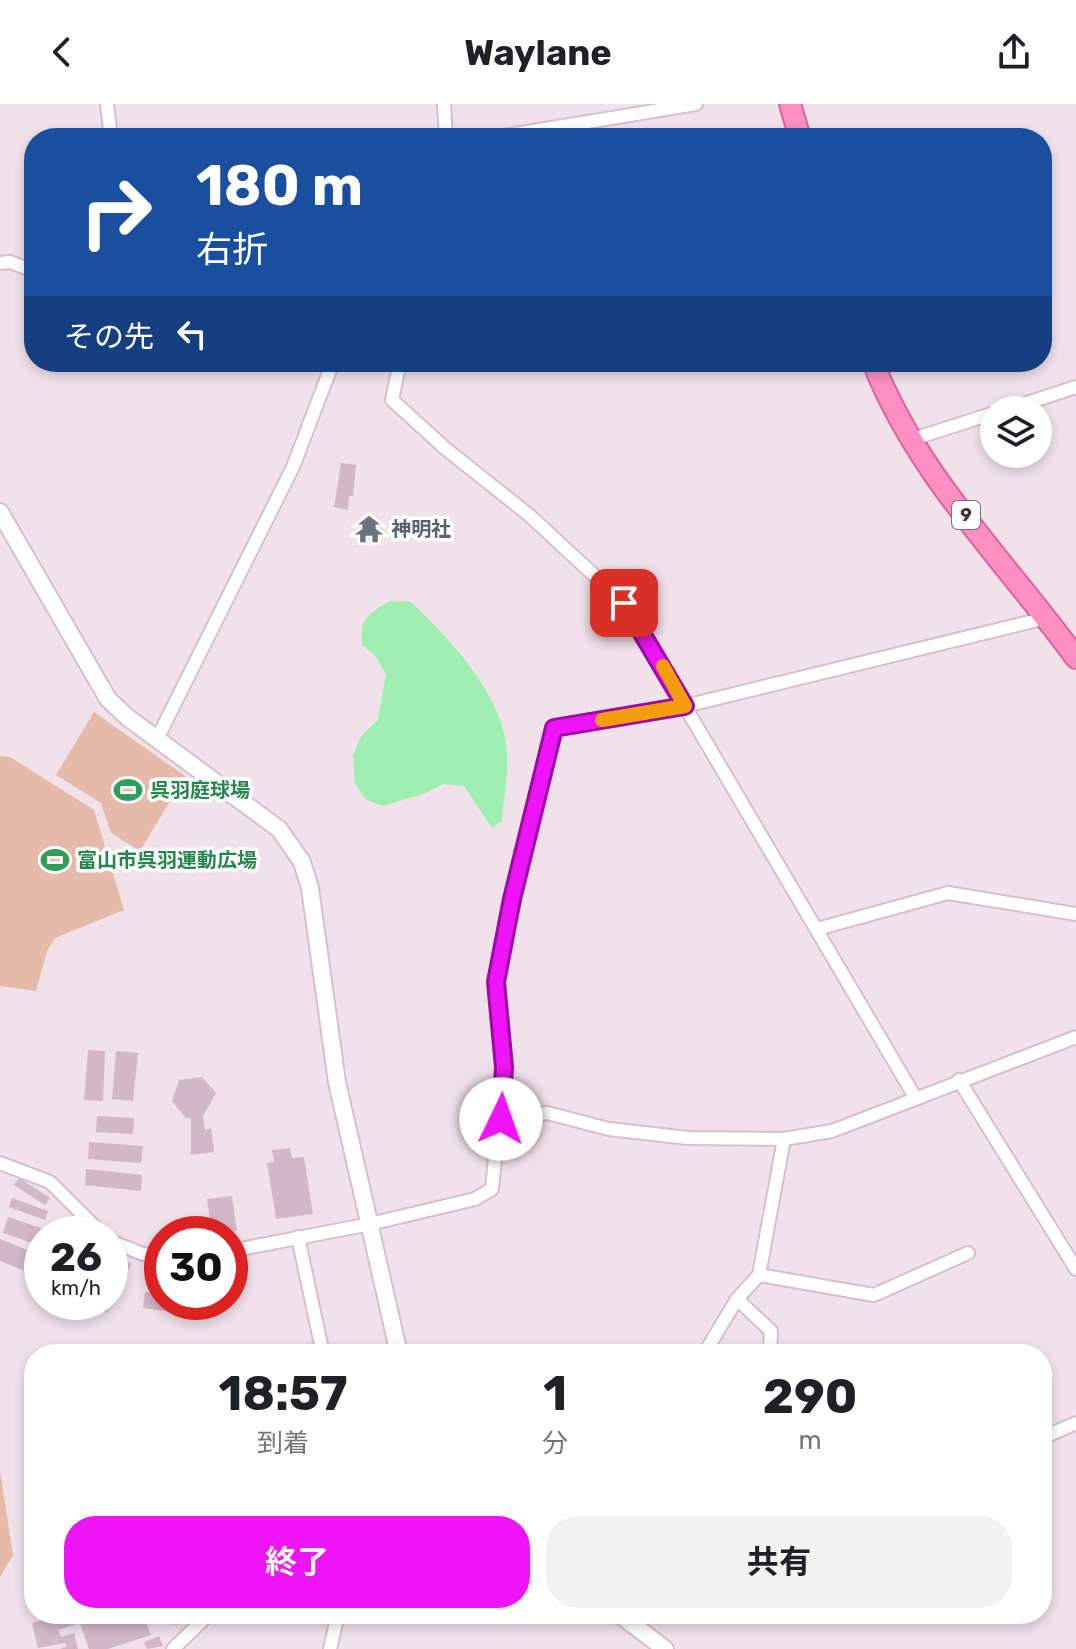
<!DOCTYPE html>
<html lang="ja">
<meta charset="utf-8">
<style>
body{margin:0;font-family:Rubik,"Noto Sans JP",sans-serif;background:#f2f2f2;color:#202124;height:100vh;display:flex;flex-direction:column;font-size:30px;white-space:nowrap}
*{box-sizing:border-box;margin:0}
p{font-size:26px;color:#757577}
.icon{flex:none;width:44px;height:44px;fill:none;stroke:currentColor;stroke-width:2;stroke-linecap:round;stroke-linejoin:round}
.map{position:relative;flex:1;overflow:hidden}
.details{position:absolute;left:24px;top:1240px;width:1028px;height:280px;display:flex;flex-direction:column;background:#fff;border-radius:32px;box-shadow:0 4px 12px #0003}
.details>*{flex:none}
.top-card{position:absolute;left:24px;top:24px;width:1028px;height:244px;border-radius:32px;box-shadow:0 4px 12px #0003;background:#1a4fa0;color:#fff;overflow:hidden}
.controls{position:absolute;left:980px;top:292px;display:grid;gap:16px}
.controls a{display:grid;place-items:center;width:72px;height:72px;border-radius:50%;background:#fff;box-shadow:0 4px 12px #0003;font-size:40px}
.speed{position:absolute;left:24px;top:1112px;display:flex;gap:16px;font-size:40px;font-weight:700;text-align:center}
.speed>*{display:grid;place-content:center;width:104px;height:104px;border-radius:50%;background:#fff;box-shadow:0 4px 12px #0003;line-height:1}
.speed small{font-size:20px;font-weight:400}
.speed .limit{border:12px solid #d22;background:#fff;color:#111}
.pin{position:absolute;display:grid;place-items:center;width:68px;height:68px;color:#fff;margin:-34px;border-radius:16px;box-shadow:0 4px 12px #0006}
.me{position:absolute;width:88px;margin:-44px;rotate:3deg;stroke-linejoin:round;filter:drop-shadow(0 0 6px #0008)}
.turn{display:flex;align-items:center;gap:28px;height:168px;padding:0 40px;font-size:36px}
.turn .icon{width:104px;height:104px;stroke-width:2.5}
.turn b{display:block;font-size:56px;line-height:68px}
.then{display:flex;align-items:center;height:76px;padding:0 40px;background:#0003;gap:16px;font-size:30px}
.eta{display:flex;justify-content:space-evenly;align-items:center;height:136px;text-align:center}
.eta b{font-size:48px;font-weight:700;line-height:56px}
.cta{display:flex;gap:16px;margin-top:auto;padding:16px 40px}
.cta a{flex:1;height:92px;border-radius:32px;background:#ef13f7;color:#fff;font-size:32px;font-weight:700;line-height:92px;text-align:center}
.cta a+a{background:#f2f2f2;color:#202124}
header{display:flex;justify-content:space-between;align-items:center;height:104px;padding:0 40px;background:#fff;font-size:36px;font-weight:700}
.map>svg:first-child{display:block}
</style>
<header><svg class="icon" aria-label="back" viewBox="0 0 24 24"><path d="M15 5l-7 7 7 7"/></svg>Waylane<svg class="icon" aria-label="share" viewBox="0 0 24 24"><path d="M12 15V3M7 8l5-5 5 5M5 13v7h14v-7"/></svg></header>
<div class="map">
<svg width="1076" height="1545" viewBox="0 0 1076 1545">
<rect width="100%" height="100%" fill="#f1e2e9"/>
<g fill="#e5baaa">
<polygon points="94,608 185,672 140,747 111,729 101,699 56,671"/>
<polygon points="0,652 10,653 94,706 124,806 55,834 47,847 36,887 0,882"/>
<polygon points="0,1367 13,1451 0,1473"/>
</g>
<path fill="#9eeeb0" d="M390,497L411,498C450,535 504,592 507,648C509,670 503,695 502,717L492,724L464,682L443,680L426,689L383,702L366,696L355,679L353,652L362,631L378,616L386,570L375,551L362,541C359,515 369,509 390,497Z"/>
<g fill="#d2b8c7">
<polygon points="341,359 356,361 353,392 349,392 348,406 334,403"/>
<polygon points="369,415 380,417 376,438 365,435"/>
<polygon points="88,946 105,947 103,997 84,996"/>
<polygon points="116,947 138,949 133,997 112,995"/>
<polygon points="202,973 216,989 203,1012 205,1026 211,1024 214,1048 191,1051 191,1014 186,1014 172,997 179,976"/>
<polygon points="97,1012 134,1014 133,1030 96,1028"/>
<polygon points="89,1038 143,1042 141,1059 88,1055"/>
<polygon points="290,1044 292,1054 304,1053 313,1110 276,1115 267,1059 274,1058 272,1046"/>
<polygon points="86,1065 142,1071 141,1087 85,1081"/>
<polygon points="19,1074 50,1094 45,1101 14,1081"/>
<polygon points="232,1092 237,1127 212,1130 207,1095"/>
<polygon points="12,1094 48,1107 45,1116 9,1103"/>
<polygon points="8,1113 41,1124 35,1140 3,1129"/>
<polygon points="169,1123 201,1124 201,1130 169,1130"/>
<polygon points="0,1135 30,1147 25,1159 33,1162 30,1169 0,1157"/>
<polygon points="117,1153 131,1160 107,1209 93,1203 95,1198 110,1198 110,1168"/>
<polygon points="237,1157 240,1190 230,1191 230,1158"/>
<polygon points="145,1188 162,1190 162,1198 190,1198 188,1210 143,1204"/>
<polygon points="250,1241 252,1250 210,1250 210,1248"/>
<polygon points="42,1510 92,1510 94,1516 113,1510 143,1510 151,1531 108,1545 89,1545 80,1519 58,1526 61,1533 74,1529 78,1545 60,1545 67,1542 65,1539 38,1544 32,1519 43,1516"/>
<polygon points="170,1510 193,1510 194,1514 173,1521"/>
<polygon points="159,1532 163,1542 147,1545 144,1538"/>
</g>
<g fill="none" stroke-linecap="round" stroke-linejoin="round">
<defs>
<g id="minor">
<polyline points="107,0 111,34"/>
<polyline points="444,0 446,34"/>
<polyline points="491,34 696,0"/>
<polyline points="0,159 10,158 34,167"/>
<polyline points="400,258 392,296 446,345 529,411 624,499 915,993"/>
<polyline points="1005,306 1076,283"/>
<polyline points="910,336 994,309"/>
<polyline points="157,635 293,363 333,258"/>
<polyline points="817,825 948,789 1076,810"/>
<polyline points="959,976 1076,1165"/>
<polyline points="501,1015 547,1009 609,1025 688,1034 784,1035 832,1027 1076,933"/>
<polyline points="0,1059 50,1078 102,1130"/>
<polyline points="298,1133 323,1250"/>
<polyline points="110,1137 143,1150 162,1151"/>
<polyline points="230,1147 370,1120 475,1095 492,1085 504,963 496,878 512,795 554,624 685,602 1046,514"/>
<polyline points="759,1171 874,1191 968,1149"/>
<polyline points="737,1195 759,1171 784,1035"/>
<polyline points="704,1250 737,1195 771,1227 770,1250"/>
<polyline points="1042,1334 1076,1319"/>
<polyline points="173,1545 209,1510"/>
<polyline points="330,1545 338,1510"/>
</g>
<g id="tertiary">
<polyline points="0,408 108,595 127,613 279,725 302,758 310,784 337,978 399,1250"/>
<polyline points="619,1510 665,1545"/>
</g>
<g id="primary">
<polyline points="790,0 800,34"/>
<path d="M873,258C916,370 1006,458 1076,554"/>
</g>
</defs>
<use href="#minor" stroke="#d7bfcb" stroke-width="16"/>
<use href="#tertiary" stroke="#d7bfcb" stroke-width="20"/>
<use href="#primary" stroke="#e1609e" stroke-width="24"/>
<use href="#minor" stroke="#fff" stroke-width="12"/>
<use href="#tertiary" stroke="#fff" stroke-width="16"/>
<use href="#primary" stroke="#fd8fc2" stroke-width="20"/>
</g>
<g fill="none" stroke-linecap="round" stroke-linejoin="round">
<defs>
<polyline id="route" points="501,1015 504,963 496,878 512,795 554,624 685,602 624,499"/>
</defs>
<use href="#route" stroke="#9b0ca1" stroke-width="20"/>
<use href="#route" stroke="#ef13f7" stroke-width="14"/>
<polyline stroke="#f59e0b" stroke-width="14" points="602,616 685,602 663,562"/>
</g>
<defs>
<symbol id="temple-bare" viewBox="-9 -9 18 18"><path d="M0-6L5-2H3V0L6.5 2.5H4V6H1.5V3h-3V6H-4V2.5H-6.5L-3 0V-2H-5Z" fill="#6b7280" stroke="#fff" stroke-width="2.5" paint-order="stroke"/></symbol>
<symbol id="stadium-bare" viewBox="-9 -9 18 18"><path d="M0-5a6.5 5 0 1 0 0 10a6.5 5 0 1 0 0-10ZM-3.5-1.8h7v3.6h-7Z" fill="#2e9e5b" stroke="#fff" stroke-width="2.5" paint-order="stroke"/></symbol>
</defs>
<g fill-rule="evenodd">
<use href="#temple-bare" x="349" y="405" width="40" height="40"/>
<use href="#stadium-bare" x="108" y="666" width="40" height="40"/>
<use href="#stadium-bare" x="35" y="736" width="40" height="40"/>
</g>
<g text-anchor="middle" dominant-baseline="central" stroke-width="7" stroke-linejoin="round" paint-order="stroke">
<rect fill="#fff" stroke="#7b7076" stroke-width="2" x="952" y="397" width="28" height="28" rx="6"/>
<g font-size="18" font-weight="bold" fill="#42333c">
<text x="966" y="411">9</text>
</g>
<g font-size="20" font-weight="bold" fill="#5b616d" stroke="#fff" text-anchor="start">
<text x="391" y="425">神明社</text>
</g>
<g font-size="20" font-weight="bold" fill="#27864d" stroke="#fff" text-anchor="start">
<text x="150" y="686">呉羽庭球場</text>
<text x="77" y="756">富山市呉羽運動広場</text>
</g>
</g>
</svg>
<div class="controls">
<a><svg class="icon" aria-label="layers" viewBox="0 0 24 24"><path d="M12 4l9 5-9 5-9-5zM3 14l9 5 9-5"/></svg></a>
</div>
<div class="speed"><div>26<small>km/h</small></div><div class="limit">30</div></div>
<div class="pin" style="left:624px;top:499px;background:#d93025"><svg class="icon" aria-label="arrive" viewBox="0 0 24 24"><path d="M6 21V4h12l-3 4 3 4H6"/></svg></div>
<svg class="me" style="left:501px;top:1015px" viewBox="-20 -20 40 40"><circle r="19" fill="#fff"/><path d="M0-13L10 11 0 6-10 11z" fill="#ef13f7"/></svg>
<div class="top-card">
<div class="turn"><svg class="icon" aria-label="right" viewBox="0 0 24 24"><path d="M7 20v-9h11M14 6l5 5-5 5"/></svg><div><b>180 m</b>右折</div></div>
<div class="then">その先<svg class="icon" aria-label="left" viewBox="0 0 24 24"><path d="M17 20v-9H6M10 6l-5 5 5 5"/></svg></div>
</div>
<section class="details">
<div class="eta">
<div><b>18:57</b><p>到着</p></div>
<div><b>1</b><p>分</p></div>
<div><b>290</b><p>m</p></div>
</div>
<div class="cta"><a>終了</a><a>共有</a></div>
</section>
</div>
